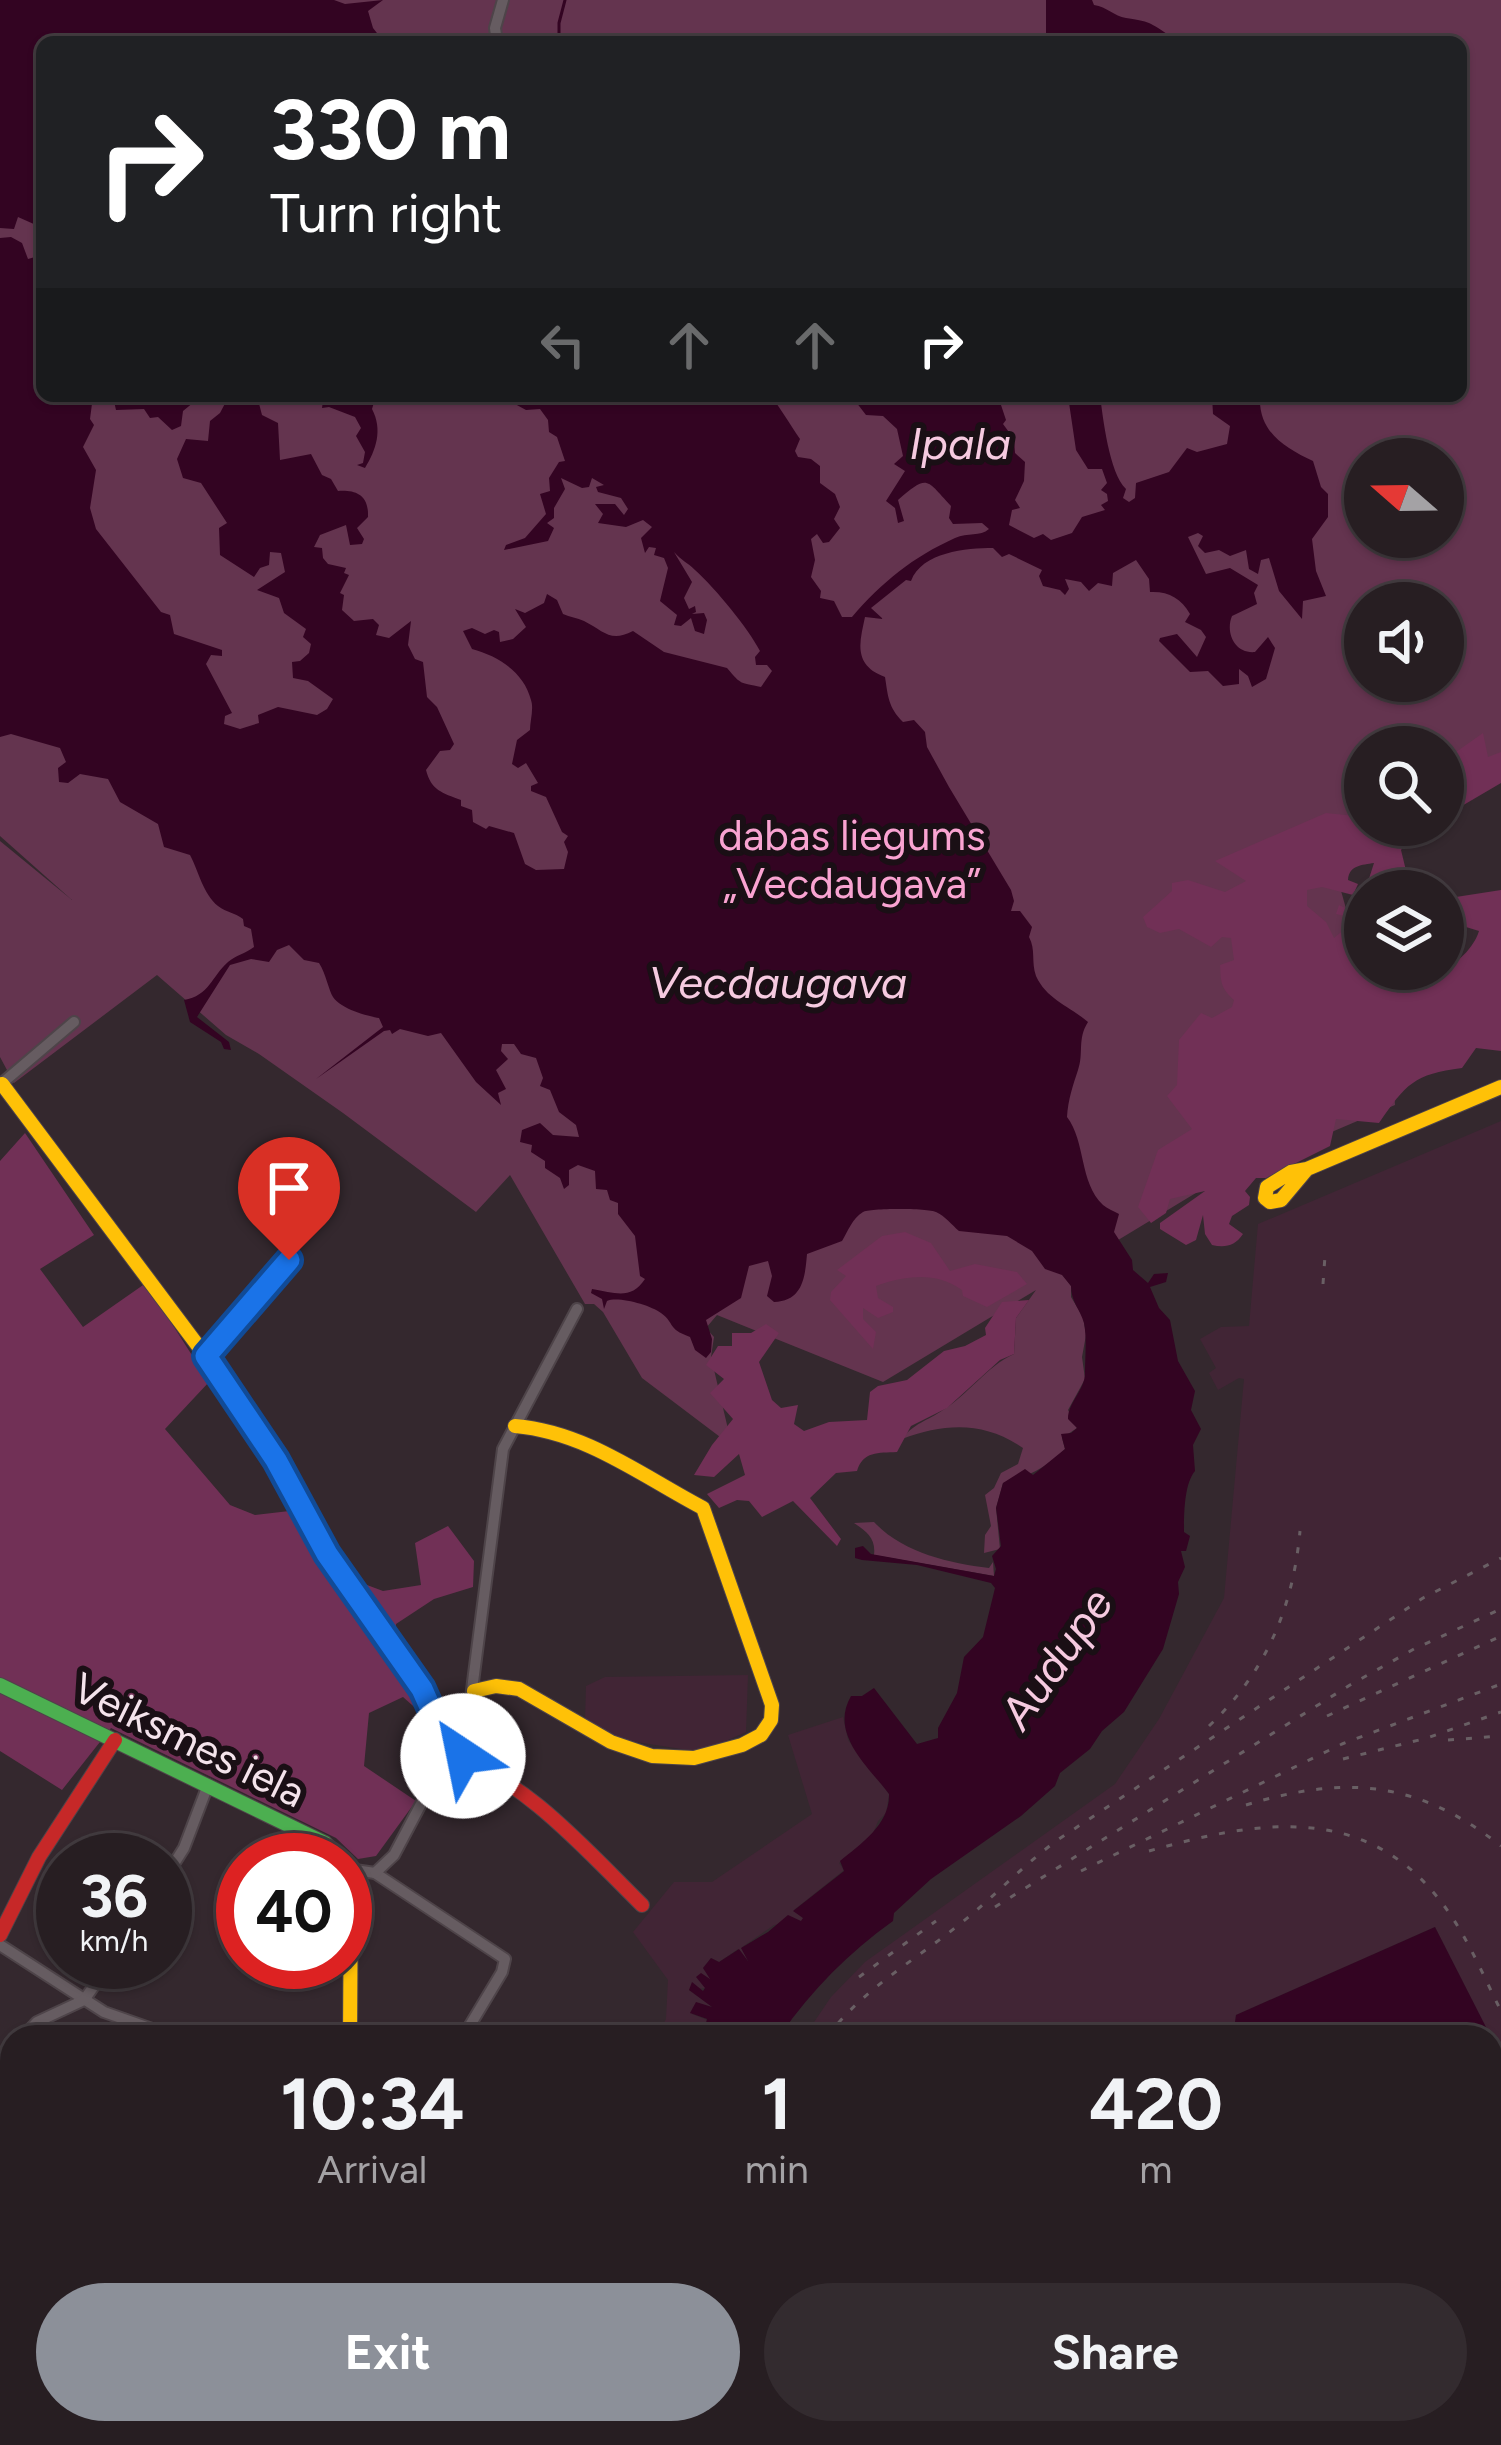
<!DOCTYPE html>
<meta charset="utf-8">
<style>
body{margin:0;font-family:Figtree,sans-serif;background:#332b2f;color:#f1f3f6;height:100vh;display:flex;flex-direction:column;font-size:45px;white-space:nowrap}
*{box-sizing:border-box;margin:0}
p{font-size:39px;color:#a4a2a5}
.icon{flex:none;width:66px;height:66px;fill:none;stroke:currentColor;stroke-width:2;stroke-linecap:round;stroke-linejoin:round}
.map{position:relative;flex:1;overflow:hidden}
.side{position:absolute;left:0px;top:2025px;width:1503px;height:420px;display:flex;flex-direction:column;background:#271e22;border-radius:36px 36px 0 0;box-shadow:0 3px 9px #0004,0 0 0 3px #433c40}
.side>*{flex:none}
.banner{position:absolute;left:36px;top:36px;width:1431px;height:366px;border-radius:18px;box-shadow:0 3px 9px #0004,0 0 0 3px #433c40;background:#202124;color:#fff;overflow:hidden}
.needle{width:78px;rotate:290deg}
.tools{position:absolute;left:1344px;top:438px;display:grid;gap:24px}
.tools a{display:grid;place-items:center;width:120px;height:120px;border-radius:50%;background:#271e22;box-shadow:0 3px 9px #0004,0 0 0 3px #433c40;font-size:60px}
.speed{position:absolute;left:36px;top:1833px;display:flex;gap:24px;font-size:60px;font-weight:700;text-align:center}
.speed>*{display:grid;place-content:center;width:156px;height:156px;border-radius:50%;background:#271e22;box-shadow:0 3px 9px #0004,0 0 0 3px #433c40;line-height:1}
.speed small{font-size:30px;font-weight:400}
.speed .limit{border:18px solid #d22;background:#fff;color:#111}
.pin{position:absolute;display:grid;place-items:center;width:102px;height:102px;color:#fff;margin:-123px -51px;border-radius:50% 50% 50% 0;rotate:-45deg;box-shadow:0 0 12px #0007}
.pin .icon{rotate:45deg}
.me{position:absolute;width:132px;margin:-66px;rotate:326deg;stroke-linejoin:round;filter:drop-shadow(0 0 9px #0008)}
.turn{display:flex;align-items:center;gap:42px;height:252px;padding:0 36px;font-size:54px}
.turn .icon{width:156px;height:156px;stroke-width:2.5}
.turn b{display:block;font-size:84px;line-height:102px}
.lanes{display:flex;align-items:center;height:114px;padding:0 36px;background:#0003;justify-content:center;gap:60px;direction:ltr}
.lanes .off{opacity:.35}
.eta{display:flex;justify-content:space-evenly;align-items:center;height:204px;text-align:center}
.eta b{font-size:72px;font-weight:700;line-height:84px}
.primary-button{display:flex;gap:24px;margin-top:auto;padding:24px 36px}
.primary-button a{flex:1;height:138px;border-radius:72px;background:#8c9099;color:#fff;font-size:48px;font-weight:700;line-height:138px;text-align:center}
.primary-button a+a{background:#332b2f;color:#f1f3f6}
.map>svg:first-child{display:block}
</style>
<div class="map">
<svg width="1501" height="2445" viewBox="0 0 1501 2445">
<rect width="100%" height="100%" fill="#34282e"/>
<g fill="#412535">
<polygon points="1501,1121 1501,2057 1435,1927 1236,2015 1233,2037 804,2037 831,1997 865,1962 1115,1784 1159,1719 1224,1598 1244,1379 1239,1378 1218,1390 1209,1373 1216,1368 1200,1339 1221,1327 1249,1326 1258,1224"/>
<polygon points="748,1675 746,1732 701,1752 617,1739 585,1721 586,1686 605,1677"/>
<polygon points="843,1717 848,1740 889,1794 886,1813 878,1821 872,1836 839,1863 844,1870 794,1910 804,1919 801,1921 774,1925 742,1947 748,1961 738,1949 719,1962 711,1958 703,1968 711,1977 705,1988 689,1990 712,2006 692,2014 707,2020 704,2028 679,2032 692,2037 657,2037 666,2019 668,1980 633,1932 674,1882 712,1882 812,1814 788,1735"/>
<polygon points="298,2433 636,2433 637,2445 293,2445"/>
<polygon points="727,2433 1174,2433 1172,2445 725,2445"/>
</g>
<g fill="#64344f" fill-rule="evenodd">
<path d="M0,0H1501V762L1443,789V747H1365V825L1333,862L1393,1077L1395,1105L1214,1182L1062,1274L1071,1286V1297L1083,1317L1086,1335L1082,1357L1085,1379L1068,1410L1077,1428L1062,1438L1065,1449C1046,1468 1029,1476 1003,1483L996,1508L1000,1549L984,1553L985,1535L991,1526L985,1495L994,1488L1001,1473L1018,1464L1023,1448C984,1421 945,1423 902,1439C914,1423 927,1421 943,1410C968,1395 987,1366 1014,1354L1016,1318L1036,1290L883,1382L717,1315L706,1328L714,1337L711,1357L732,1446L642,1378L603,1312L594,1304H585L510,1175L476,1212L343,1113L259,1054L226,1035L157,975L14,1083L0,1057V841L72,900L0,836ZM42,42H1461V396H42ZM1365,459H1443V537H1365ZM1365,603H1443V681H1365Z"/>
<path d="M874,1522C903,1553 949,1563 989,1568L993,1562L994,1576L874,1555C876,1538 867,1532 854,1523Z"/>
</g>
<g fill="#713056">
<polygon points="1483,733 1488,757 1501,752 1501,783 1443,817 1443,784 1451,777 1449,757"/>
<path d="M1326,813L1365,817V825H1428L1414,832L1401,850L1411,891H1365L1374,863C1362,865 1349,865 1348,880L1358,884L1353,895L1322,887L1307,890V906L1326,922L1334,938L1357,919L1336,914L1339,905L1353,912L1365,892V969H1424L1430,975C1450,970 1473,951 1479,931L1466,927L1443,941V899L1501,890V1051L1476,1048L1462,1068C1414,1074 1406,1084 1379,1123L1336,1119L1330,1146L1266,1178H1256L1245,1191L1250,1197L1249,1205L1232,1216L1229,1224L1243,1234C1235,1246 1225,1248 1212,1245L1205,1234L1203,1215L1196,1240L1186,1245L1160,1229V1223L1205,1191L1170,1199L1166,1213L1151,1223L1138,1207L1158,1150L1192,1129L1167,1096L1177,1085L1179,1040L1201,1013L1212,1018L1232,1007L1234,1000C1220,987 1221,982 1220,965L1234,960L1231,938L1222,937L1211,947L1179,929L1160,933L1147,927L1143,917L1172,891V883L1188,880L1225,892L1246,881L1215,861Z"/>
<polygon points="25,1133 94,1235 40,1269 83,1327 146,1283 209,1382 165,1429 230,1505 255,1515 298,1510 312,1535 339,1550 359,1582 383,1591 421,1585 415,1543 448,1526 474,1561 473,1587 434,1599 396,1624 395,1655 424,1702 421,1713 403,1697 369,1713 364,1766 416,1801 376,1856 358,1859 336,1838 111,1728 62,1790 0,1751 0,1161"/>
<path d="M905,1232L931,1243L950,1271L975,1264L1017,1272L1027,1284L987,1307L963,1296L962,1290C935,1271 905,1276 876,1286L878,1298L893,1307V1312L878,1318L863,1308V1319L876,1332L873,1349L830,1300L831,1292L846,1276L837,1270L882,1236Z"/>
<path d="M1029,1300L1016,1318L1014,1354L1000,1360L947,1408L911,1426L897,1452C878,1453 863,1451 857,1471L836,1473L810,1498L841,1539L837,1546L793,1501L762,1517L749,1501L737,1500L719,1508L707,1494L745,1475L739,1454L714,1477L694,1475L712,1445L733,1419L710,1393L724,1379L706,1365L718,1346H732V1333H751L766,1324L779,1333L759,1362L772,1400L781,1408L798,1405L794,1424L804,1431L829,1422L867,1420L870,1392L878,1386L907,1380L944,1351L965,1346L986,1335L985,1328L1002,1302Z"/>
</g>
<g fill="#330422">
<polygon points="0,0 334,0 345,4 383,0 368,11 373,28 384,42 42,42 42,238 36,225 18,217 14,229 0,228"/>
<path d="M1046,0H1092L1094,5C1107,7 1114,16 1126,18C1145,21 1149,21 1167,34L1168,42H1046Z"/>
<path d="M11,237L22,243L28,259L42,255V396H93L90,419L94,425L83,447L96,470L90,508L96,529L161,612L170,615L174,634L222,650V656L211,655L206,664L232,713L225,716L224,724L240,729L259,723L258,715L278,707L317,715L327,709L333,699L308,681L293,678L292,662L300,661L309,653L311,644L303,637L306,629L284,613L279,598L257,590L285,572L281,553L270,552L269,565L260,568L254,577L220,555L219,528L227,523L201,483L183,478L177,459L186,439L208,441L210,421L220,413L229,396H257L262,415L278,423L280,460L311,454L322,475L331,479L338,491C355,490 369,494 368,517L357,528L364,539L362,544L350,545L346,525L320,535L314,547L322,548L323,558L328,564L346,568L344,573L349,575L340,593L344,595L342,610L354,621L373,619L379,625L376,635L389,638L411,621L408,645L415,659L423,662L427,697L437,707L454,744L450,750L440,751L426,770C431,790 442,793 461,800V806L472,810L473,822L486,829L489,826L514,833L525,864L536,870L564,869L568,852L564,842L568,836L562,832L546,797L531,791V786L538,783L526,763L518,768L512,764L517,740L530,730C530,721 534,709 531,700C524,672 498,656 472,649L463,631L472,628L485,634L494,630L499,632L500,642L513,639L526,627L515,609L525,613L544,603L547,594L557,600L563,614C570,617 577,618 584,621C604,631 610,643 633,631L664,652L727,668C742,686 740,682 761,687L772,671L767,665H756L755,657L760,651C748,628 716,589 695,570C687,562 682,561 674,552L692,582L684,598L689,609L695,606L696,612L692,614L704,613L707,620L704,634L695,631L691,618L681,626L674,625L677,615L660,601L668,568L664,558L654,555L656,548L649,547L645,553L641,538L652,527L643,520L626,527L598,523L603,514L595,504H615L624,515L628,509L621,498L598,492L596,487L604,485L592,478L589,487L582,488L561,478L565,489L554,508V518L547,523L554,528L548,541L504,550L506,545L525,538L546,514L540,494L550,491L549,478L559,462L565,461L557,437L549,432L548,420L540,409L526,410L515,404L514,396H771C783,412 789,423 800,439L795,451L798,457L811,459L820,466V483L835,494L840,507L834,519L840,528L829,542L823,543L817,534L811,539L815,560L811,577L821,591L820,598L834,601L842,617H852C882,582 913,557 955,538C968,532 980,537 989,529L982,523L953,524L949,518L951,506C926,480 929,473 898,500L904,521L898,523L895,508L886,501L905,471L894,464L903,456L897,429L883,416L866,415L856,402L834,396H998L1006,420L1003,424L1014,439L1015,453L1025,462L1024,481L1015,500L1020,508L1012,510L1009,525L1034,538L1043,534L1051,540L1072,533L1082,517L1105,510L1101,505L1108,501L1107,494L1101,490L1107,483L1102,469H1088L1076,450L1068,396H1100C1103,417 1109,473 1126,489L1123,498L1129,502L1135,498L1136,483L1169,472L1187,448L1197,452L1227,444L1230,426L1213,414L1212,396H1260C1258,432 1285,448 1313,461L1321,487L1328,494V517L1312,539L1316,571L1326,596L1303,601L1302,619L1279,591L1269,558L1261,560L1258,574L1249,569L1246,550L1230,556L1219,550L1205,553L1198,546L1203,536L1198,533L1188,537L1206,574L1230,568L1258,585L1254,593L1257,604L1232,616C1225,633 1235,654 1255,652L1268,637L1275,648L1266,679L1252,687L1248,676L1239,669V684L1223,686L1208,671L1190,672L1159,641L1160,638L1177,634L1197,657L1206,637L1201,630L1185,622L1190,614C1181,598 1168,591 1150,592L1149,579L1136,560L1113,573L1112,586L1098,583L1089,591L1081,582L1065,579L1069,589L1065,595L1060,590L1043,586L1039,576L1042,570L1009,554L1002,557L993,548C966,548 922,552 911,581L906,580L871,608L883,619L865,617C860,641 852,665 885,677C888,696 888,707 903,722L914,720L925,732L927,747L949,787L1011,890L1014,901L1011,911H1020L1032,927L1029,937C1036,950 1031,962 1036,976C1047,1000 1071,1007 1088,1022C1077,1039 1084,1053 1078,1070C1073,1085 1068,1100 1067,1117C1086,1142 1079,1182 1103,1205C1108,1209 1114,1211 1119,1214L1114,1232L1132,1260L1133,1270L1148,1283L1154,1274L1168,1273L1166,1282L1150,1287L1159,1308L1170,1320L1178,1361L1195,1391L1191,1410L1201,1429L1193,1445L1195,1471C1184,1484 1184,1515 1184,1532L1190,1536L1186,1551H1181L1185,1567L1178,1582L1179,1594L1163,1649L1124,1712L1102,1731L1090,1749L1060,1773L1055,1786L1021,1816L931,1879L894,1913L893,1921C848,1953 810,1992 779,2037H684L678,2032L685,2023L705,2027L707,2019L690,2013L696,2002L712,2007L689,1990L692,1982L703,1991L705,1988L696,1977L701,1973L710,1979L703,1968L711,1958L719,1962L739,1949L748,1961L741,1948L768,1932L788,1915L801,1921L803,1918L793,1911L844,1871L840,1861C861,1844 890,1824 889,1794C868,1766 829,1734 851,1696H862L874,1688L917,1744L938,1738V1728L957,1693L964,1657L983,1637L995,1588L991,1583L917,1565L862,1560L855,1558V1548L863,1546L871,1554L994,1576L996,1569L992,1556L1001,1546L996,1508L1003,1483L1025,1469L1033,1475L1065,1449L1061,1434L1071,1433L1077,1428L1068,1419C1068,1402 1085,1390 1085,1373C1085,1358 1087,1338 1084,1323C1080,1309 1071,1302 1071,1286L1062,1275L1045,1269L1032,1251L1007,1236L959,1231C952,1225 945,1216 936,1212C928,1208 869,1208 863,1212C852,1219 848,1231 842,1241L807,1254C805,1277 803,1301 774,1302L767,1296L772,1276L768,1261L749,1266L741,1298L706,1320L712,1339L711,1352L706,1358L695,1350L690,1337C666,1328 676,1324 661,1313C650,1305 618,1296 607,1301L604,1309L602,1299L591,1293L592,1289C616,1293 631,1300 645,1279L640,1276L635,1236L618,1214V1203L610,1200L607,1190L596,1189L595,1171L578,1165L569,1170V1185L564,1189L560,1178L545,1168V1161L531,1152L532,1145L520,1142L522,1130L540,1123L553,1135L579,1137L576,1125L559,1112L550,1090L540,1086L543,1078L536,1058L521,1054L514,1044H502L501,1051L508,1059L496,1070L506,1089L498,1093L501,1105L476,1082L441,1033L428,1036L400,1029L392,1034L390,1030L384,1031L316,1079L383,1027L379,1018C367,1016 341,1009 333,997C329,991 326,974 319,963L304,960L289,945L277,950L269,962L251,959L230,965L197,1017L229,1042L231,1050L224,1049L221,1042L190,1022L184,1000C209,996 212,976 228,962C236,955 245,954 254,947L251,929L244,926L243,919C234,912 227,913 218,906C203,894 199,872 190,855L164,847L158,824L120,802L108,779L80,774L68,783L59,782L58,768L66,762L60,748L11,734L0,737V238Z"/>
<polygon points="105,396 190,396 194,402 183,411 181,426 172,430 158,417 150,418 144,409 116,410 113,397"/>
<path d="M313,396H376L372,409C383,430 376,450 365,468L357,465L363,463L365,452L356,436L361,428L355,417L329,407L322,408L323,401H313Z"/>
<polygon points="1435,1927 1491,2037 1233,2037 1236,2015"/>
<polygon points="1491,2037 1501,2057 1501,2445 1172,2445 1174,2433 1491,2433"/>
</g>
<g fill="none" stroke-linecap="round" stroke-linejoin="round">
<polyline stroke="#330422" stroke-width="3" points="559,42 559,23 565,0"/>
<defs>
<g id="street">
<polyline points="497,42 495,28 503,0"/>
<polyline points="0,1085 74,1022"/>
<polyline points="206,1356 250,1309 289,1260"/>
<polyline points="348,1869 375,1873 505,1959 502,1972 463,2037"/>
<polyline points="375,1873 394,1855 469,1713 503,1449 577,1309"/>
<polyline points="165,1878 184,1848 208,1785"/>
<polyline points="0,1945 104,2012 175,2037"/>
<polyline points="23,2037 37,2022 84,2000 111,1962"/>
<polyline points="0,2151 12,2088"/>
<polyline points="0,2226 12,2231"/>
<polyline points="0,2386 12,2390"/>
<polyline points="0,2415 12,2419"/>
<polyline points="95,2433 143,2445"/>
</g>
<g id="fast">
<polyline points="0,1685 325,1843 343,1860"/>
<polyline points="291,2445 296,2433"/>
</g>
<g id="slow">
<polyline points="2,1084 240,1402 343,1576"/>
<polyline points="1307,1169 1281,1200 1270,1202 1265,1198 1267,1187 1291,1172 1307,1169 1501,1087"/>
<path d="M474,1691L496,1686L519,1689L611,1742L652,1756L694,1758L742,1745L761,1735L771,1720L772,1705L703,1508C642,1476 586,1432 515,1426"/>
<polyline points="345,1863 351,1881 350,2037"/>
</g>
<g id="jam">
<path d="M343,1576L422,1689L450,1754C527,1781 585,1849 642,1905"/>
<polyline points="0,1935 39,1857 115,1740"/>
</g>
</defs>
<use href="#street" stroke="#4e4449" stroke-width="14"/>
<use href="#fast" stroke="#4e4449" stroke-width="16"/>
<use href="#slow" stroke="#4e4449" stroke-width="16"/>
<use href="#jam" stroke="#4e4449" stroke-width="16"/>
<use href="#street" stroke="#665c61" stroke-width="10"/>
<use href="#fast" stroke="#4caf50" stroke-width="14"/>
<use href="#slow" stroke="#ffc107" stroke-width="14"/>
<use href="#jam" stroke="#c62828" stroke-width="14"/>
<g stroke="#695f64" stroke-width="3" stroke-dasharray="6 12" stroke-linecap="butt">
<polyline points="1323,1284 1325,1256"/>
<polyline points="1327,1716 1501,1636"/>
<path d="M1209,1726C1266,1672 1293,1608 1300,1531"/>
<polyline points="1448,1740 1501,1736"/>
<polyline points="1343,1759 1427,1738 1501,1712"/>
<path d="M1246,1805C1345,1775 1417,1780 1501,1846"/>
<path d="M1149,1851C1252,1822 1361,1801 1438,1898C1465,1931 1482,1973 1501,2011"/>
<polyline points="1081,1871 1342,1744 1501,1684"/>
<polyline points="995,1907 1350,1685 1414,1649 1501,1609"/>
<polyline points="859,1977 936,1921"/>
<path d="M827,2037C862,1990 911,1963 956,1927C991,1900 1020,1868 1056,1841L1423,1598L1501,1558"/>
<polyline points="818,2433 824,2445"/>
<polyline points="878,2433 878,2445"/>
</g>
</g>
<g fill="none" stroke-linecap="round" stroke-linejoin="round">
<defs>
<polyline id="route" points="289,1260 206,1356 276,1460 327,1554 422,1689 451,1754 463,1756"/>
</defs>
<use href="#route" stroke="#114b97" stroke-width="30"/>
<use href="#route" stroke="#1a73e8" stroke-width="21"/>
</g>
<g text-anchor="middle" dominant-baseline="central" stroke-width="12" stroke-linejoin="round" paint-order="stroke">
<g font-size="42" fill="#f9a3d1" stroke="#1a0f15">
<text x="852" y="835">dabas liegums<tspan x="852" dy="48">„Vecdaugava”</tspan></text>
</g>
<g font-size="42" fill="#f4e3eb" stroke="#1a0f15">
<text transform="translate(189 1740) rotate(26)">Veiksmes iela</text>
</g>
<g font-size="45" font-style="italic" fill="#f6cae0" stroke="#1a0f15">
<text x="960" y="443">Ipala</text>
<text x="778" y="982">Vecdaugava</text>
<text transform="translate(1056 1658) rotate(-55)">Audupe</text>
</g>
</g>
</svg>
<div class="tools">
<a><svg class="needle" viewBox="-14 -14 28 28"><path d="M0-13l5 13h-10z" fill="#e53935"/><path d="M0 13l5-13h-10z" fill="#a4a2a5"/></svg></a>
<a><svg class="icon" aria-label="sound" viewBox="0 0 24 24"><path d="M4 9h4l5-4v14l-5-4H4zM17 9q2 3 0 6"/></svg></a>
<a><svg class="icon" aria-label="search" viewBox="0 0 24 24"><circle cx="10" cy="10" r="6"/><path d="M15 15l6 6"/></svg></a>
<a><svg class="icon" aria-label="layers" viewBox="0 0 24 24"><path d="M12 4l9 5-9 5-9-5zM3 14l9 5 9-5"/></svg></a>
</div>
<div class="speed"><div>36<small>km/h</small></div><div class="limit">40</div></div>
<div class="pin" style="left:289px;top:1260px;background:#d93025"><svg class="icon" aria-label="arrive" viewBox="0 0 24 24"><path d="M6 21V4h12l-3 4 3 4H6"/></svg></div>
<svg class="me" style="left:463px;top:1756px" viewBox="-20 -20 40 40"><circle r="19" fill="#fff"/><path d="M0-13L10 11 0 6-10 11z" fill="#1a73e8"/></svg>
<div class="banner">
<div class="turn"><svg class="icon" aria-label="right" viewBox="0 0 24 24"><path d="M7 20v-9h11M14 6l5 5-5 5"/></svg><div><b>330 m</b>Turn right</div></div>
<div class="lanes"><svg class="icon off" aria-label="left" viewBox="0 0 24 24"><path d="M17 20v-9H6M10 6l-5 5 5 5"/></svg><svg class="icon off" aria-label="ahead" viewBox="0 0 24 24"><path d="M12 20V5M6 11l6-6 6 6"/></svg><svg class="icon off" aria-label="ahead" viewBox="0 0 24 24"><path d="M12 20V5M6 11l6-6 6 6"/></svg><svg class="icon" aria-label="right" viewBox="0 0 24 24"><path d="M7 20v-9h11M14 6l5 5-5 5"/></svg></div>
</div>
<section class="side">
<div class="eta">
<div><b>10:34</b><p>Arrival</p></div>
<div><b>1</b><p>min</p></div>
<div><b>420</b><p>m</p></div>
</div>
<div class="primary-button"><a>Exit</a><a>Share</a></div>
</section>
</div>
